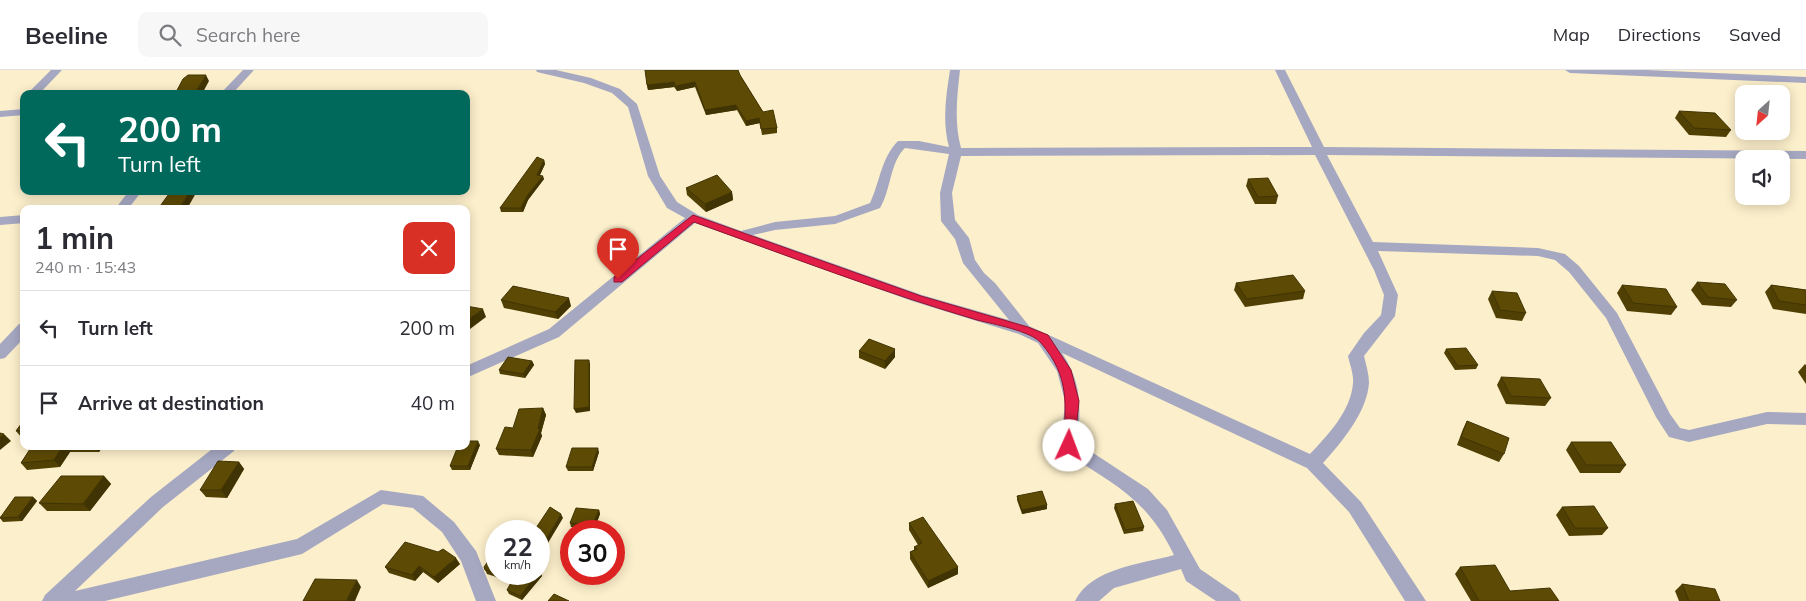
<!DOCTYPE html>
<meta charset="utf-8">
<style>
body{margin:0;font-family:Mulish,sans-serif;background:#f7f7f7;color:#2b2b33;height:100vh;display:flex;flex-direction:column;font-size:19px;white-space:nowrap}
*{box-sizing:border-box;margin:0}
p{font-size:16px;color:#7c7c81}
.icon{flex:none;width:28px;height:28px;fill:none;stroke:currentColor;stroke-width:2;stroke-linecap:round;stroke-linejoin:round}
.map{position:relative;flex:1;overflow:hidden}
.details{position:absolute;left:20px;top:135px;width:450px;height:245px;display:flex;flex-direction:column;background:#fff;border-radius:10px;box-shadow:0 2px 12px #0003}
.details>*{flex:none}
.hud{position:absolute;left:20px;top:20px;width:450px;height:105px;border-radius:10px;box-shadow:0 2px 12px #0003;background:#00695c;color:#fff;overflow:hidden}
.needle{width:32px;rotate:207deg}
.controls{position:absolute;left:1735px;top:15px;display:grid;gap:10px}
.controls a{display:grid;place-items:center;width:55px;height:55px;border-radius:10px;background:#fff;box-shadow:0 2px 12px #0003;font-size:25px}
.speed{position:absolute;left:485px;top:450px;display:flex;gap:10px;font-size:25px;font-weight:700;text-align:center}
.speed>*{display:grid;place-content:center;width:65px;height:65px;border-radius:50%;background:#fff;box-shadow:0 2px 12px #0003;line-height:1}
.speed small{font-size:12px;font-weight:400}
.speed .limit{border:8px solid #d22;background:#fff;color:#111}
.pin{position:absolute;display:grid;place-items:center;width:42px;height:42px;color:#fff;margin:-51px -21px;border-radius:50% 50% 50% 0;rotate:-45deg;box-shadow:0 0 5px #0007}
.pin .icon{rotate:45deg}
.me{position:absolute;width:55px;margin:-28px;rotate:2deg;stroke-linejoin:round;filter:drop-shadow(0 0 4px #0008)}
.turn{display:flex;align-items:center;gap:18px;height:105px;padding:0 15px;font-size:22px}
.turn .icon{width:65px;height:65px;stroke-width:2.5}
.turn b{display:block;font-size:35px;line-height:42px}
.round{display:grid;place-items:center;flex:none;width:52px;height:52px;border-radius:10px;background:#f7f7f7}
.head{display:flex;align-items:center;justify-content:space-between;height:85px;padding:0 15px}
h1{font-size:30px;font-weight:700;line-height:38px}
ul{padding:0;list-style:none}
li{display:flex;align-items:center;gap:15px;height:75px;padding:0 15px;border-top:1px solid #e1e1e2}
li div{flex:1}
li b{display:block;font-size:19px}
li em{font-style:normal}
header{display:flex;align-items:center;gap:30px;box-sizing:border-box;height:70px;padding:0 25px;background:#fff;border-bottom:1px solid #e1e1e2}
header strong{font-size:24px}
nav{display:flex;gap:28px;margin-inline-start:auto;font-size:18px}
.search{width:350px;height:45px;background:#f7f7f7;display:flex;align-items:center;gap:12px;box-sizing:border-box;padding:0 18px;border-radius:10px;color:#7c7c81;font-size:19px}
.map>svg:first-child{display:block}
</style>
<header>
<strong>Beeline</strong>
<div class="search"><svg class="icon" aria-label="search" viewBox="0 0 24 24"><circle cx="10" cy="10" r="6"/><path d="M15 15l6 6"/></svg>Search here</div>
<nav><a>Map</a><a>Directions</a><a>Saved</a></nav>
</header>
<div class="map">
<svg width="1806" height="531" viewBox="0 0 1806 531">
<rect width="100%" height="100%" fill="#fcefcb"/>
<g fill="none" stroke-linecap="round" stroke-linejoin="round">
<g fill="#a6a8c2" fill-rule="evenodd">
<polygon points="51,0 62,0 39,24 27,24"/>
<path d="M536,0H556L591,8L620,19L637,34L660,106L677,132L698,145L741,161L775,152L835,146L870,133C880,112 881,88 898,71H919L949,77C942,51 946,26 950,0H960C957,27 954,52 961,78L1312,77L1275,0H1285L1324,77L1806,81V89L1327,85L1373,172L1538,178L1565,184L1579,196L1617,243L1670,344L1680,358L1689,360L1767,342L1806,343V355L1767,354L1689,372L1669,367L1656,347L1606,248L1569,202L1555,190L1538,186L1378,181L1398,225L1395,246L1364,286C1366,295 1369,304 1369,313C1367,342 1342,372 1323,393L1361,432L1426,531H1405L1349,442L1307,398L1062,283C1083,314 1080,338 1078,373L1148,419L1167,440L1200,499L1238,525L1241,531H1216L1186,511L1181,499L1114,518L1099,531H1075C1091,498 1142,494 1174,485C1147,428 1113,414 1063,381L1061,376L1065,331L1057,301L1038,273L1019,264L912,231L695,153L559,267L466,308V296L549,259L685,148L667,138L648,106L628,37L612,23L584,13L537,2ZM905,78L949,84L940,123L941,151L955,169L963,193L1009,250L922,225L753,165L775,160L835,154L880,138C891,120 890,92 905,78ZM1315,85L1374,200L1384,225L1381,245L1364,263L1348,286C1350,295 1354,305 1353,313C1351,341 1328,365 1310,384L1029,256L995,213L984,203L975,190L969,168L955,150L952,123L961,86Z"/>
<polygon points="1565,0 1646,0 1806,7 1806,13 1570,3"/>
<polygon points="24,39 24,45 0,47 0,41"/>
<polygon points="24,145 24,153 0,155 0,147"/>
<polygon points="216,376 236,376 234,381 163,437 75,521 297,469 381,420 423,426 454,452 476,481 496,531 476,531 461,491 442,462 413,438 383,434 302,484 105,531 42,531 45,525 151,427"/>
</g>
<g fill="#a6a8c2" fill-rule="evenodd">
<polygon points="243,0 254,0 232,24 220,24"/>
<polygon points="129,121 142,121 128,139 115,139"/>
<polygon points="24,253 24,268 5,288 0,289 0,274 19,254"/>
</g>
</g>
<g fill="#504004">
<polygon points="740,5 763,42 777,58 777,63 762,65 760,53 746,56 737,40 706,45 695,17 677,21 674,17 648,20 647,15"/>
<polygon points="1679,41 1731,60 1726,67 1689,65 1675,48"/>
<polygon points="544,90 545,94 540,105 544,109 528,130 523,142 501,142 500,138"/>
<polygon points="1248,109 1278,126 1276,134 1255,134 1246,116"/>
<polygon points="686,118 732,122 733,130 706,142 687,125"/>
<polygon points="1697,212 1737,230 1731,237 1702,235 1691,220"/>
<polygon points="1236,213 1305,221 1303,229 1245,237 1234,220"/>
<polygon points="1622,215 1677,237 1671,245 1627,241 1617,223"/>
<polygon points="1771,215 1806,220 1806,244 1773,239 1765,222"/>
<polygon points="1492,221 1526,243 1522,251 1496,248 1488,229"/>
<polygon points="501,230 571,236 558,249 504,238"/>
<polygon points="1446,279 1478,295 1476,299 1455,300 1444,283"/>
<polygon points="859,281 895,287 885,299 859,288"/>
<polygon points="532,291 534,295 525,308 500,304 499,300"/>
<polygon points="1805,294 1806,295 1806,314 1798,302"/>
<polygon points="1501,307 1551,328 1545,336 1506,334 1497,315"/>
<polygon points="543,338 546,345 541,363 542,366 533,387 499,385 496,379 513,358"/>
<polygon points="24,350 24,368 22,368 16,361"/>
<polygon points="1467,351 1504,384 1499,392 1457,375 1463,359"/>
<polygon points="1571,372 1626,395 1620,403 1580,403 1566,380"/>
<polygon points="480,375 470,400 452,400 450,396"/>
<polygon points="32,376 103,376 99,382 70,382 60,397 27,400 21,393"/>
<polygon points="599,382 593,401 568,401 566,397"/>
<polygon points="239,392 244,399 227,428 206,427 200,420"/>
<polygon points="104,406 111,414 90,441 47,441 39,433"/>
<polygon points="1017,426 1047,435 1047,439 1022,444 1017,430"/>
<polygon points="33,427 37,431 22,451 3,452 0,448 0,447"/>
<polygon points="1115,434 1144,457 1143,461 1124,464 1114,438"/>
<polygon points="1562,437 1608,458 1602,465 1569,466 1556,445"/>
<polygon points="599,440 600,444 594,460 571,457 570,453"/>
<polygon points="909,453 958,497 958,504 928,518 910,489 910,482 914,480 914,477 918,475 909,460"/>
<polygon points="460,494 438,513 423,502 415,511 389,503 385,497"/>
<polygon points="484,497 496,504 540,502 542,506 522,530 509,524 507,520 512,512 487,504"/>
<polygon points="1460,497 1510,521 1559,531 1471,531 1455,504"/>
<polygon points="1682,514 1720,531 1679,531 1675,521"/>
</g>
<g fill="#413404">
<polygon points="206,5 209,11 202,24 194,24"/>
<polygon points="674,12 674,17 648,20 647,15"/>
<polygon points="695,12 695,17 677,21 676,16"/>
<polygon points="736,35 737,40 706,45 705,40"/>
<polygon points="759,48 760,53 746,56 746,51"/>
<polygon points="544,90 545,94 538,109 537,105"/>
<polygon points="543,106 544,109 528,130 523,142 521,138 527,126"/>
<polygon points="190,121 196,121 196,123 187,139 179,139"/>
<polygon points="732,122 733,130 706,142 705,134"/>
<polygon points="569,228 571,236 558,249 555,242"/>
<polygon points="483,239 486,247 466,262 466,251"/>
<polygon points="895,279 895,287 885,299 885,291"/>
<polygon points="589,290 590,294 590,341 576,343 574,339"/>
<polygon points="532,291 534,295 525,308 523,304"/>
<polygon points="543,338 546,345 541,363 542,366 533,387 531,380 538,359"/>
<polygon points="4,364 11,371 0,380 0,368"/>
<polygon points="478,371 480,375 470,400 468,396"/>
<polygon points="63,376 65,376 70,382 60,397 54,390"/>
<polygon points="95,376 103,376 99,382"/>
<polygon points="598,378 599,382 593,401 592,397"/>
<polygon points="239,392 244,399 227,428 221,420"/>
<polygon points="104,406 111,414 90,441 83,434"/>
<polygon points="33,427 37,431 22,451 18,447"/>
<polygon points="1047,435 1047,439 1022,444 1022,440"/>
<polygon points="599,440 600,444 594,460 592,456"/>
<polygon points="561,444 563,448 539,488 539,481"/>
<polygon points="456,488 460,494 438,513 434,507"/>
<polygon points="419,496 423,502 415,511 412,505"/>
<polygon points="958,497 958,504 928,518 928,511"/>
<polygon points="540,502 542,506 522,530 520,526"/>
<polygon points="357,510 361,517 355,531 346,531"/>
</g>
<g fill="#5d4a05" stroke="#413404">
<polygon points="645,0 738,0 740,5 763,42 773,40 777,58 761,59 759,48 746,51 736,35 705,40 695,12 676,16 674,12 647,15"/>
<polygon points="188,5 206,5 194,24 175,24 183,9"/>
<polygon points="1679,41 1715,43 1731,60 1694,58"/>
<polygon points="537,87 544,90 537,105 543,106 527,126 521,138 500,138"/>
<polygon points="717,105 732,122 705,134 686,118"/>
<polygon points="1268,108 1278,126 1258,127 1248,109"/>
<polygon points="171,121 190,121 179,139 158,139"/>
<polygon points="1293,205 1305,221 1247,229 1236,213"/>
<polygon points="1697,212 1725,214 1737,230 1708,227"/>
<polygon points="1622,215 1666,219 1677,237 1633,233"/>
<polygon points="1771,215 1806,220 1806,235 1779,231"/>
<polygon points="513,216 569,228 555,242 501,230"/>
<polygon points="1492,221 1517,223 1526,243 1500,240"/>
<polygon points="466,236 483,239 466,251"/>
<polygon points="869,269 895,279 885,291 859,281"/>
<polygon points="1466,278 1478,295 1458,296 1446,279"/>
<polygon points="508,287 532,291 523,304 499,300"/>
<polygon points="575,290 589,290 589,337 574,339"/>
<polygon points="1501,307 1540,309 1551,328 1511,326"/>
<polygon points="543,338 538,359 540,359 531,380 496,379 505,357 513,358 519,339"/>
<polygon points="24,350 24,360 16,361"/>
<polygon points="1467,351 1509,368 1504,384 1461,367"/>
<polygon points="0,363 4,364 0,368"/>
<polygon points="466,371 478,371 468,396 450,396 458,376 466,376"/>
<polygon points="1571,372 1611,372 1626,395 1586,395"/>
<polygon points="32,376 63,376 54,390 21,393"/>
<polygon points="572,378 598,378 592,397 566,397"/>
<polygon points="218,391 239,392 221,420 200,420"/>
<polygon points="61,406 104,406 83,434 39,433"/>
<polygon points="1042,421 1047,435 1022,440 1017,426"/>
<polygon points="15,427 33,427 18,447 0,448"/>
<polygon points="1133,431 1144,457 1125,460 1115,434"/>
<polygon points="1594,436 1608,458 1575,458 1562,437"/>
<polygon points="550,437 561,444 539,481 539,461 534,461"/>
<polygon points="576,438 599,440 592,456 570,453"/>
<polygon points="923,447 958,497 928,511 910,482 917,479 914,477 922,473 909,453"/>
<polygon points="405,472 438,482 443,479 456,488 434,507 419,496 412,505 385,497"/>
<polygon points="496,480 496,504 538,504 520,526 507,520 513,509 485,500 484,497"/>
<polygon points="1495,495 1510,521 1550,518 1559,531 1479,531 1460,497"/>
<polygon points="315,509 357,510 346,531 303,531"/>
<polygon points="1682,514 1715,519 1720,531 1689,531"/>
<polygon points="554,524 569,531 548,531"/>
</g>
<path fill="#e11d48" stroke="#92132f" d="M693,145L921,226L1028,257L1048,265L1071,300L1079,331L1074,380L1069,381L1063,376C1066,334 1070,307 1041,273C1031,261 993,254 977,250C882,222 788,186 694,152L622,212H614V207Z"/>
</svg>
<div class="controls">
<a><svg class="needle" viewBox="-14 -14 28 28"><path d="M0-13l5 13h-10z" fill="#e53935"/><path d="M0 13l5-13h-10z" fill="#7c7c81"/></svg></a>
<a><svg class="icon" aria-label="sound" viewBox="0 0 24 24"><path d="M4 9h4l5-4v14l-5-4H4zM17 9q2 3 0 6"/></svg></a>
</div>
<div class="speed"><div>22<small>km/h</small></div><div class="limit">30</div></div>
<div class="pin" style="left:618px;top:209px;background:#d93025"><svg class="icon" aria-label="arrive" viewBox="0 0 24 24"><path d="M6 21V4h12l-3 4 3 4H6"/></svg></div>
<svg class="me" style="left:1069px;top:376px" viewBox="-20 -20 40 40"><circle r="19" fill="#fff"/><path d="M0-13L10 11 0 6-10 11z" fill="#e11d48"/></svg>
<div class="hud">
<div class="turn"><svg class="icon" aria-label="left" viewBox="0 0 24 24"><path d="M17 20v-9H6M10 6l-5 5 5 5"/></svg><div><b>200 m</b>Turn left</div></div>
</div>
<section class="details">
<div class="head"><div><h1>1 min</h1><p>240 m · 15:43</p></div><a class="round" style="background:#d93025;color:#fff"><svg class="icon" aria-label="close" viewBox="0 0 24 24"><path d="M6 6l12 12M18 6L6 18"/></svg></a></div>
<ul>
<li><svg class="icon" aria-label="left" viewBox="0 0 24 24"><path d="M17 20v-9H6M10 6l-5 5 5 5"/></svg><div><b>Turn left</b></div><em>200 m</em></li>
<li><svg class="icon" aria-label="arrive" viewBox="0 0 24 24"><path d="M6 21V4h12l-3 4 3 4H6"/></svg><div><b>Arrive at destination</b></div><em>40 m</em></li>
</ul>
</section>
</div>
